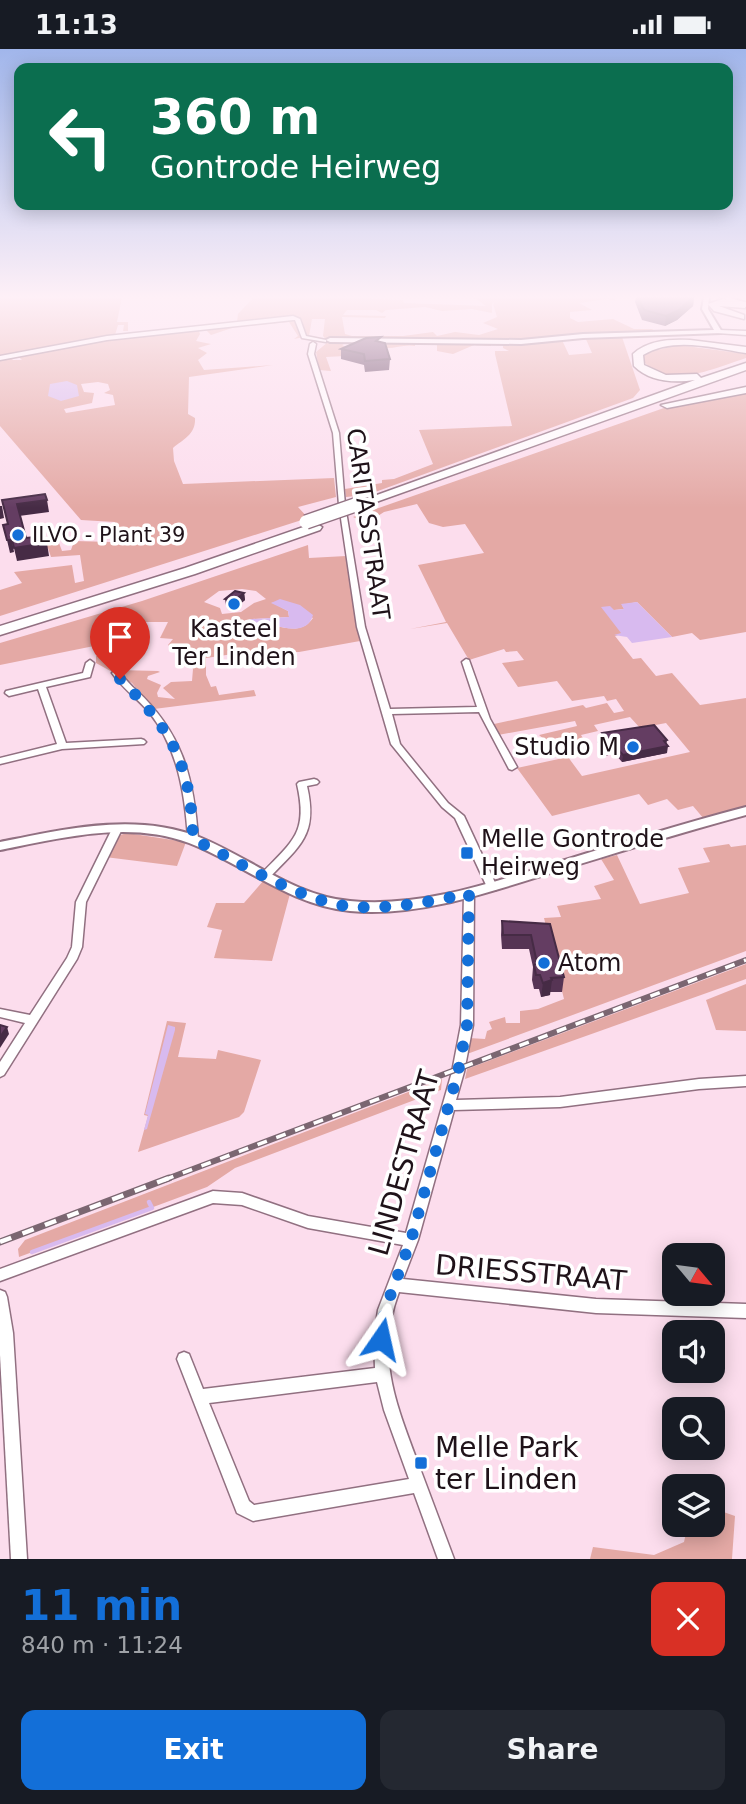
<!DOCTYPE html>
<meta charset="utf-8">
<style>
body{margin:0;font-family:"DejaVu Sans",sans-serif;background:#242831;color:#f1f3f6;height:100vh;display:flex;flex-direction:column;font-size:26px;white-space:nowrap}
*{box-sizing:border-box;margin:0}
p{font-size:23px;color:#9ea1a6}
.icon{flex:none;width:38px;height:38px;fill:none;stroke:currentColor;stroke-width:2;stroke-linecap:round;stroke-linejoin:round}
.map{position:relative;height:1510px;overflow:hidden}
.drawer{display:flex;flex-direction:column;background:#171b24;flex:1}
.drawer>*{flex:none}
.guide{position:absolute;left:14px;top:14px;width:719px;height:147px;border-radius:14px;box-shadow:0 4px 18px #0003;background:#0b6e4f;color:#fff;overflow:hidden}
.needle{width:46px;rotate:119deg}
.controls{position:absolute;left:662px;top:1194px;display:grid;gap:14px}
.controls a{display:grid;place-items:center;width:63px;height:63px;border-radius:14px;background:#171b24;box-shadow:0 4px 18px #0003;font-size:35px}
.pin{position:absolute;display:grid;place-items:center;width:60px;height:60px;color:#fff;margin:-72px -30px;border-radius:50% 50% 50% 0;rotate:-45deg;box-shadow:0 0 7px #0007}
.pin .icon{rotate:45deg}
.me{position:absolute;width:77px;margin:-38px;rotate:11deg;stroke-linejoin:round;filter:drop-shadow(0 0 5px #0008)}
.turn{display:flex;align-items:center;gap:24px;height:147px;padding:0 21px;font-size:32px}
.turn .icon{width:91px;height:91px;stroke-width:2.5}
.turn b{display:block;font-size:49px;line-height:60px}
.round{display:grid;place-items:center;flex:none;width:74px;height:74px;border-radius:14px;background:#242831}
.summary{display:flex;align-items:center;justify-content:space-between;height:119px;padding:0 21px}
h1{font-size:42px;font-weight:700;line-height:52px;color:#136fd8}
.button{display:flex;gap:14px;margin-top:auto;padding:14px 21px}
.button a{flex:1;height:80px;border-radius:14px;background:#136fd8;color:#fff;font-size:28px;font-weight:700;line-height:80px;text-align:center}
.button a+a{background:#242831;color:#f1f3f6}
.status{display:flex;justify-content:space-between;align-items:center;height:49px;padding:0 35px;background:#171b24;direction:ltr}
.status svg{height:19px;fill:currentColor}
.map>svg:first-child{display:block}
</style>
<div class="status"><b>11:13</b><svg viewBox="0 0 49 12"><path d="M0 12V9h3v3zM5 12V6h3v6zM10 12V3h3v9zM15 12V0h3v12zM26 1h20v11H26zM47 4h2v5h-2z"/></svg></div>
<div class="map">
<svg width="746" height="1510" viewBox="0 0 746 1510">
<rect width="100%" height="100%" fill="#fcdded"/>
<g fill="#e4a9a5" fill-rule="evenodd">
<path d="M0,248H122L117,273H128V282H123L124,276H118L115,286L237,273L238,265L254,248H371L372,250L403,251L404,254L486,257L473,248C521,248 567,249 614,249L616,252L607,250L579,254L592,261L570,263V269L578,273L613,270L634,280H652L656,283L491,294V297L474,296L453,305L437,302V294L415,293V297C405,295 397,299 387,299C371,299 357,288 342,296L348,299L345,307L326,308L331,322L319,321L316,303L328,293L323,287L325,270H312L309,287L294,290L298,287L289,273L235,278L211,286L206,281L199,282L200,285L196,292L211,295L198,299L207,304L198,311L204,321L273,316L189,328L188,365L195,369C196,385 184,390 173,399L174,412L183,435L334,429L336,448L298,458L308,469L0,567V541L22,534L14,523L72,516L75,534L84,532L80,506L51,508L48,499L30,501L29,499L59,494L62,502L71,501L74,492L111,493L115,473L81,471L0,377V310L10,308L13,311H22L15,304L0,307ZM496,252L493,255L497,268L483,274L498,280L479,286L455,283L437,287L433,283L403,287H352L345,285L342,268L385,269L386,267L343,266L347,261H376L382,264L386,261L425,258L442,262L472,260L492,264V255ZM98,333L108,335L110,341L104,344L113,346L115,356L66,364L64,360L92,354L94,344L84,343L81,335Z"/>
<polygon points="585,288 622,288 640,341 633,349 367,446 346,448 345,440 382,434 382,431 394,430 433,415 419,381 512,377 495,305 495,302 509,302 503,299 503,294 562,291 569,306 592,304"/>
<path d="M679,296L746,305V309C717,318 661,345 642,309L649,303Z"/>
<polygon points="746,344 746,583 700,591 692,584 672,588 637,553 622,556 624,560 614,561 622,585 615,587 633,610 641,609 656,627 672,624 700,656 746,649 746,759 704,770 693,757 678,761 667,750 648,756 639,745 552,767 517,719 568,708 582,727 690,703 666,674 640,679 630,668 594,676 598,682 581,686 584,691 578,693 582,698 567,701 557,689 545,691 539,686 577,677 575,672 498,686 494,675 583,656 586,659 607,654 614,664 624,662 616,650 607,652 604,647 572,652 557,632 518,638 502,614 524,611 517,602 506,603 504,600 469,611 447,574 410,580 446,573 418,516 484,504 465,475 443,478 429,474 417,455 384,463 367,474 353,468 681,353"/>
<path d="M308,496L309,509L346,507L360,592L299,603L233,605L206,609V626L211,638L216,637L219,646L254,641L256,647L154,660L132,634L96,614V607H117V621L158,622L160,623L148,627L147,630L161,636L157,644L158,648L175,650L163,639L171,633L192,632L193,620L187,613L188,610L168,596L173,590L160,589L168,573H112L109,589H99V596L0,616V594L142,552ZM242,540L256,542L266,550L254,554L241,563L222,565L220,559L204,553L219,542ZM271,553L313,569C299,590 275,573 256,574C244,574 225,581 213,586L208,581L252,570L289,568L288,562Z"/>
<polygon points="127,784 186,793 177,817 105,808 117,787"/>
<polygon points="729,795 731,798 746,796 746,902 467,1005 469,989 485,990 487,982 492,980 489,973 505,968 506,974 520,974 520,962 538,960 564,950 544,869 561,868 557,857 601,850 594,837 614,831 601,810 617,806 640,855 689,844 678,819 710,813 703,799"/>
<polygon points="264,831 291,841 272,912 214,909 222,881 207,878 216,854 244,854"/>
<polygon points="746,915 746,930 465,1030 467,1020"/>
<polygon points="746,935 746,982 716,981 706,951"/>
<polygon points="167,972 186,974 178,1008 216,1010 218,1001 261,1011 244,1063 239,1068 138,1103 148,1067 144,1066"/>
<polygon points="442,1030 441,1041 235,1119 207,1138 19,1208 18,1200 25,1191"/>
<polygon points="712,1459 735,1467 732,1510 590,1510 593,1498 654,1506 684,1493 688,1475 712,1475"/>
</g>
<g fill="#d8baef">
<polygon points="67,332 77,336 79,347 61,352 48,347 50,335"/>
<path d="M280,550L300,556L313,566C306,591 275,574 257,574C245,574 225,581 213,586L208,581L252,570L289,568L288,562L271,554Z"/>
<polygon points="637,553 672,588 632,594 627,588 614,586 621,584 601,558 610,557 614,561 624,560 621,555"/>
<polygon points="168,976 175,978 175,981 147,1080 144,1081 148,1066 145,1065"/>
</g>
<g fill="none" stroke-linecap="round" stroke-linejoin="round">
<polyline stroke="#d8baef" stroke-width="4.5" points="32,1203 152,1159 149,1153"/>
<defs>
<g id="minor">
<polygon points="293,267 300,270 306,287 326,291 326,293 302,289 295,271 293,271 107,291 0,311 0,307 107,287"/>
<polygon points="719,281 746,282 746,286 717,284 717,282"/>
<polygon points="313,293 316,295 314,305 339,384 345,456 365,578 390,660 477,658 462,613 466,610 469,611 490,670 517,718 512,721 509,720 479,663 392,665 400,695 448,754 464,767 497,838 496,841 488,841 487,838 455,769 442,758 391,695 357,578 339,456 333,384 308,305 310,295"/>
<polygon points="90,611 94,614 90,628 46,638 66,694 141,690 144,691 146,693 144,695 62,700 0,715 0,709 57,695 38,640 9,647 5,644 6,642 83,624 86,614"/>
<path d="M116,621C123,626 128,634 135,640C182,683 194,728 198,790L197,792L193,793L188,790C185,745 178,699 149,663C137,649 122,639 112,624Z"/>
<path d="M314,730L317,731L319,733L317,735L307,737C318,785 301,796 270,828H262L261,826L262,824C294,791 308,783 297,735L299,733Z"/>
<polygon points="117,777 122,780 86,853 82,898 77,910 4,1026 0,1028 0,1013 25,974 0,968 0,960 30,966 67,909 72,898 76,853 112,780"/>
<path d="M469,841L473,842L474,845L473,976L464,1023L456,1051L560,1048L699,1030L746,1027V1037L699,1040L560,1058L454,1061L418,1191L403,1230L596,1250L746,1255V1269L596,1264L399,1243C375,1306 396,1355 418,1414C430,1446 442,1478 454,1510H438L414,1444L253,1472L237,1464L177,1310L179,1305L184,1303L189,1305L203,1340L375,1319L374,1290L378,1261L403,1196L308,1179L242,1156L213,1154L0,1232V1220L213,1142L242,1144L308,1167L406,1184L452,1023L461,976L464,845L465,842ZM377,1333L384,1361L409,1430L254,1456L249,1452L209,1354Z"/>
<polygon points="0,1241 5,1243 7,1248 13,1284 27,1510 11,1510 0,1306"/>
</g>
<g id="tertiary">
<polygon points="704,248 709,249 708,260 722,283 721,284 583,289 521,295 330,293 326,291 330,289 521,291 583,285 714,281 702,260"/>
<polygon points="720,248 728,248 746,254 746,258"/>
<path d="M746,758V766C679,784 613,805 547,825C484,845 416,868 350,862C290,856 243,815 189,794C129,771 60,789 0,801V793C65,780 135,763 199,788C249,808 294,847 350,852C418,859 488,835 552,815C617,795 681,775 746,758Z"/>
</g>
<g id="motorway">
<polygon points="723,250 746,253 745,259 719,257 744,266 744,270 714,262 708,255"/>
<path d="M690,291L746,298V304C714,299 673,287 643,306L644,316L666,326L697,325L701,329L746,314V321L362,458H354L352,455L695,331C674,334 650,333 634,317L633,305C648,291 670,290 690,291Z"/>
<polygon points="746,338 746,344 667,359 661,356"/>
<polygon points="315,474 322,478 320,481 195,525 0,586 0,577 185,519"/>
</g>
</defs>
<use href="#minor" stroke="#917081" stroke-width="3"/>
<use href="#tertiary" stroke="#917081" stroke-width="4"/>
<use href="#motorway" stroke="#917081" stroke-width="3"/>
<use href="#minor" fill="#fff" fill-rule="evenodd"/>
<use href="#tertiary" fill="#fff" fill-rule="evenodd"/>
<use href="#motorway" fill="#fff" fill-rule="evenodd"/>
<defs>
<polyline id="rail-far1" points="164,1131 746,911"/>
<polyline id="rail" points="0,1193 169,1129"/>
</defs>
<use href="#rail-far1" stroke="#7b6671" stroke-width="6"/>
<use href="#rail" stroke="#7b6671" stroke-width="7"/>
<use href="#rail-far1" stroke="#fff" stroke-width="3.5" stroke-dasharray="10" stroke-linecap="butt"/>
<use href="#rail" stroke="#fff" stroke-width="4.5" stroke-dasharray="12" stroke-linecap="butt"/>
<defs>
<polyline id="motorway-bridge" points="306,473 358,455"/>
</defs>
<use href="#motorway-bridge" stroke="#917081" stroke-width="16" stroke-linecap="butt"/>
<use href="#motorway-bridge" stroke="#fff" stroke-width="13"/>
</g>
<g fill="#563454">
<polygon points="636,248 694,248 693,257 677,271 665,277 642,271 635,253"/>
<polygon points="381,293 390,310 389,321 365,323 364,316 341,310 341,300"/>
<polygon points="244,544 245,551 235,559 226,556 225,550"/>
<polygon points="602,684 666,695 667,704 622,713 615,705 602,707 603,702 598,700 599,693 601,691"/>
<polygon points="502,872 550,875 564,928 562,943 550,943 550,946 541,948 539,940 534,940 532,931 533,918 529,900 502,900 501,886"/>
</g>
<g fill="#462b45">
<polygon points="693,248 694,248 693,257 677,271 665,277 666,267"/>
<polygon points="47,451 49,463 19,467 17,455"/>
<polygon points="0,457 2,457 4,469 0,470"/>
<polygon points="7,491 12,491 14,503 10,504"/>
<polygon points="47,494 49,507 17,512 14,499"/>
<polygon points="244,544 245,551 235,559 234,552"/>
<polygon points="667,691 666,697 668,697 667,704 622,713 623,706"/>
<polygon points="616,698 615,705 602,707 603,700"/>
<polygon points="552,931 550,946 541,948 543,934"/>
<polygon points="7,978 9,985 0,999 0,988"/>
</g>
<g fill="#643d62" stroke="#462b45" stroke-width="2">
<polygon points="638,248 693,248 679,261 666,267 644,261"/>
<polygon points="381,288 376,292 385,294 390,310 365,312 364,305 341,300 366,289"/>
<polygon points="45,445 47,451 17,455 26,489 44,487 47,494 14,499 12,491 7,491 3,476 8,475 2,451"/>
<polygon points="235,542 244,544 234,552 225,550"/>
<polygon points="654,676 667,691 664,692 668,697 623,706 616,698 603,700 605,695 599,693 605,689 602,684"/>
<polygon points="502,872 550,875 564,928 551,929 552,931 543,934 540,926 536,926 534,916 537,914 531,886 503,886"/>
<polygon points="0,976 7,978 0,988"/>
</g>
<linearGradient id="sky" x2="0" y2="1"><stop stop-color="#a1b6eb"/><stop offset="0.54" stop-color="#fef0f7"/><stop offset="1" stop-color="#fef0f7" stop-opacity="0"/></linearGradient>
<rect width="746" height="459" fill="url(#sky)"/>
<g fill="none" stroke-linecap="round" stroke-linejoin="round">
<path stroke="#136fd8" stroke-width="12" stroke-dasharray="0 21.6" d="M120,630C172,681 191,716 193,790C237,812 298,850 346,857C386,862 430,852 469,845L467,976L458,1023L411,1191L385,1261L381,1290"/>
</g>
<g fill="#136fd8" stroke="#fff" stroke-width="2.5">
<circle cx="18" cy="486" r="7"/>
<circle cx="234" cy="555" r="7"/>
<circle cx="633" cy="698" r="7"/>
<rect x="460" y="797" width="14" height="14" rx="3.5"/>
<circle cx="544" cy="914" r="7"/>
<rect x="414" y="1407" width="14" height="14" rx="3.5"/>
</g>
<g text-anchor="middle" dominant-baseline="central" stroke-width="7" stroke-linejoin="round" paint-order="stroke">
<g font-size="21" fill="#1f1219" stroke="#fff" text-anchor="start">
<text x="32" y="486">ILVO - Plant 39</text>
</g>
<g font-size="24" fill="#1f1219" stroke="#fff">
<text transform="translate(368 475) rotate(82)">CARITASSTRAAT</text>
</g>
<g font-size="24" fill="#1f1219" stroke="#fff" text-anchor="start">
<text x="234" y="580" text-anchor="middle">Kasteel<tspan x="234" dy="28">Ter Linden</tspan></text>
<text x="619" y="698" text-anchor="end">Studio M</text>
<text x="481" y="790">Melle Gontrode<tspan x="481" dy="28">Heirweg</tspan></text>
<text x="558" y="914">Atom</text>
</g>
<g font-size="28" fill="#1f1219" stroke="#fff">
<text transform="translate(404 1114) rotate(-74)">LINDESTRAAT</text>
<text transform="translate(531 1224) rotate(5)">DRIESSTRAAT</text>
</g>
<g font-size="28" fill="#1f1219" stroke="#fff" text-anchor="start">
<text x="435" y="1398">Melle Park<tspan x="435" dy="32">ter Linden</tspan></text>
</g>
</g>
</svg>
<div class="controls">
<a><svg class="needle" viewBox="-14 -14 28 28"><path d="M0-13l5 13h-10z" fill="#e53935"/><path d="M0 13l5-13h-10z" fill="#9ea1a6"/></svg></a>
<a><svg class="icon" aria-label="sound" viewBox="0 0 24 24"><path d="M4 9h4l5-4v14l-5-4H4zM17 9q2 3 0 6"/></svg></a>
<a><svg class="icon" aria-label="search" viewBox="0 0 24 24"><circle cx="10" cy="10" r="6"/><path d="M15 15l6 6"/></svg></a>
<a><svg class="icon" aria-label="layers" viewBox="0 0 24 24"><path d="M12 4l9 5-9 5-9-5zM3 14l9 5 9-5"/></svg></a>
</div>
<div class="pin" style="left:120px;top:630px;background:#d93025"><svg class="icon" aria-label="arrive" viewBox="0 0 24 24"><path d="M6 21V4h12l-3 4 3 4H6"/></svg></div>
<svg class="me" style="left:381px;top:1290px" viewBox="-20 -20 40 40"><path d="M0-17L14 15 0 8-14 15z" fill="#136fd8" stroke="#fff" stroke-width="4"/></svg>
<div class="guide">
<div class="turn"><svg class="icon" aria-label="left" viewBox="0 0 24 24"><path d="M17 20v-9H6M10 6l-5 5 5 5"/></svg><div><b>360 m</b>Gontrode Heirweg</div></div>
</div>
</div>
<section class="drawer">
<div class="summary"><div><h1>11 min</h1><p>840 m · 11:24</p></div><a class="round" style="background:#d93025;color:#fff"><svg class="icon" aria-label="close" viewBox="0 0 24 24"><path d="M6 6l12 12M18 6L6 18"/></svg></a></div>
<div class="button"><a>Exit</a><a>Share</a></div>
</section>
